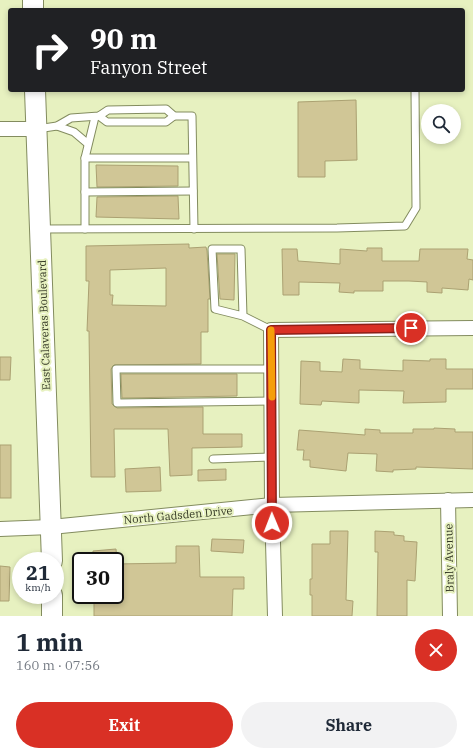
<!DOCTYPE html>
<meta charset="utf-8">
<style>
body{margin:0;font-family:"IBM Plex Serif",serif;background:#f2f2f3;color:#1f2937;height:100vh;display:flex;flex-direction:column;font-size:15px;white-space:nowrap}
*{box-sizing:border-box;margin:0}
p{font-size:13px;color:#747a83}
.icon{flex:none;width:22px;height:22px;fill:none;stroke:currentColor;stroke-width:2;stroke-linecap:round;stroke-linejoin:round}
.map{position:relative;height:616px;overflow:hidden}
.details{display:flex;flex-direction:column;background:#fff;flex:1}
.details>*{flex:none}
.guide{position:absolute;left:8px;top:8px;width:457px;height:84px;border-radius:4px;box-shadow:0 2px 6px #0003;background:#202124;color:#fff;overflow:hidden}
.buttons{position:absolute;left:421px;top:104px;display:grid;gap:8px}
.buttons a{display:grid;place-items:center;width:40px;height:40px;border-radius:50%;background:#fff;box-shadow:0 2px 6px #0003;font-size:20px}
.speed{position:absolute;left:12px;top:552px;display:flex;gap:8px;font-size:20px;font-weight:700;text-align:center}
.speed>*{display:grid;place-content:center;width:52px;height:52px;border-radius:50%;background:#fff;box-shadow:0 2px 6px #0003;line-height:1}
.speed small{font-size:10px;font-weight:400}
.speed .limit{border:2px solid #111;border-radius:6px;background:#fff;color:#111}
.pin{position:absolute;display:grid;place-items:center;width:34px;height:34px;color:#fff;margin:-17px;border:2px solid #fff;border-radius:50%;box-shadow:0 1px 4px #0007}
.me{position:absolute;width:44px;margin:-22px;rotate:359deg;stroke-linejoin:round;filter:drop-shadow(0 0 3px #0008)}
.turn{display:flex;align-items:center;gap:14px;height:84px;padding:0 16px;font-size:18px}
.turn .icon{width:52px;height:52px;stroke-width:2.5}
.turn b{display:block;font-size:28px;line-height:34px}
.round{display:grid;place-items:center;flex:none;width:42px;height:42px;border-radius:21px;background:#f2f2f3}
.summary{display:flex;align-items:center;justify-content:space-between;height:68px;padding:0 16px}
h1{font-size:24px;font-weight:700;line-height:30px}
.button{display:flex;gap:8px;margin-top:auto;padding:8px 16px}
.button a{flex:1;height:46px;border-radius:24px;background:#d93025;color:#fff;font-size:16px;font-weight:700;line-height:46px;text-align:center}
.button a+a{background:#f2f2f3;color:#1f2937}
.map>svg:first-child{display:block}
</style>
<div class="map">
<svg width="473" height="616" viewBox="0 0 473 616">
<rect width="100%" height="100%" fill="#e7f1c0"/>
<g fill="#d0c696" stroke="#aba172" fill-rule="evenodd">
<polygon points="356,100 357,160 325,161 325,177 298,177 298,102"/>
<polygon points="96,165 178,166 178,186 97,187"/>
<polygon points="178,196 179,219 96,217 97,197"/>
<path d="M189,244V248L206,247L207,251L210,299H208V332H201V364L114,365L111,369L112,404L117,408L203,407V434H242V447L192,448V475L170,476L168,429H114L115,477H91L89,331H87L89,281H86V246ZM166,268V306L112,305L113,295H110V270Z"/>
<polygon points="367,248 382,248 382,261 419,261 420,249 468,249 467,259 473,260 473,280 469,279 468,290 442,288 442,293 427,292 427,282 409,281 383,281 383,291 354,291 354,293 339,292 340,283 299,282 299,295 283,295 282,249 297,249 298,261 340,264 340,249 367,251"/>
<polygon points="217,254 235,254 234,300 220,299"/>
<polygon points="0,357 11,357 10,380 0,380"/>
<polygon points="343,359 360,360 360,369 403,371 403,360 430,361 430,359 446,359 446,369 473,369 473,389 446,389 446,402 403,403 404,391 359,390 359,403 322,401 321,405 300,404 301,361 320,362 320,371 342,372"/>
<polygon points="121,374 237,374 237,396 122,398"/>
<polygon points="434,428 455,429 455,432 473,432 473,469 416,467 416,469 393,470 393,472 376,471 377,454 348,453 346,471 310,467 310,460 303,460 304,450 297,450 299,430 365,435 365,429 380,430 380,433 413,433 413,429 434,429"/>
<rect x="0" y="445" width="11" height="53"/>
<polygon points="160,467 161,491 126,492 125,469"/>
<polygon points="226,469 226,480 198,481 198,470"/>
<polygon points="330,531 348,531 346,600 353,601 352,616 312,616 312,595 310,595 310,579 312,579 312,544 330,544"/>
<polygon points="375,531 394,532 394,535 404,536 404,541 417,542 415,581 407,580 407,616 377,616 378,552 375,552"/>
<polygon points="212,539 244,540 243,553 211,551"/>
<polygon points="176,546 199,546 200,577 244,577 244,589 233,589 232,616 94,616 94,597 115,597 115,564 176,563"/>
<polygon points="116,549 117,561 93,561 93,551"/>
<polygon points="0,566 10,567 9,601 0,601"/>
</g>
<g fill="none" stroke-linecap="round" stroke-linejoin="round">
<defs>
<g id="service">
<polyline points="99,116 107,122 166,122 174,116"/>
<polyline points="57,126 74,132 87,143"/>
<polyline points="37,129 57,126 71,118 99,116 108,110 166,109 174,116 192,116 194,229"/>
<polyline points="85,158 95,117"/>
<polyline points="85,192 193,191"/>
<polyline points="41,229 337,228 405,226 416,208 415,90"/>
<polyline points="85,229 85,158 192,158"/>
<polyline points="243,316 241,249 212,249 215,309 243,316 271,330"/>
<polyline points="272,369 116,369 117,403 272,401"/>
<polyline points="213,459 272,457"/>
</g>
<g id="minor">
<polyline points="0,129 37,129"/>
<polyline points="448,500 450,616"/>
<polyline points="0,529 51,527 272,505 473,500"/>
<polyline points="275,616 272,505 271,330 473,328"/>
</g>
<g id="secondary">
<polyline points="33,10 33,0"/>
<polyline points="35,90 52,561"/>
<polyline points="52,595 52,616"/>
</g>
</defs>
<use href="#service" stroke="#838c5f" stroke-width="9"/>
<use href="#minor" stroke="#838c5f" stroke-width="16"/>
<use href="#secondary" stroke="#838c5f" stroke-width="22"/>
<use href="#service" stroke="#fff" stroke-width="7"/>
<use href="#minor" stroke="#fff" stroke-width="14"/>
<use href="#secondary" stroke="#fff" stroke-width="20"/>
</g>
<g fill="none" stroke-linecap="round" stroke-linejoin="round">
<defs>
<polyline id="route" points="272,523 271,330 411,328"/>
</defs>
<use href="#route" stroke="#8d1f18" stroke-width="10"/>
<use href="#route" stroke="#d93025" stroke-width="7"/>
<polyline stroke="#f59e0b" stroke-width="7" points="271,330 272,397"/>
</g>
<g text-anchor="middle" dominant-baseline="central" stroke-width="4" stroke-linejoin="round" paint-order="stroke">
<g font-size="11" fill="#333724" stroke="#e7f1c0">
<text transform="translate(44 325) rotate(-92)">East Calaveras Boulevard</text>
<text transform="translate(178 515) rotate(-5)">North Gadsden Drive</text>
<text transform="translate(449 558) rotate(-91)">Braly Avenue</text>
</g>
</g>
</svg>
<div class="buttons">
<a><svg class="icon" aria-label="search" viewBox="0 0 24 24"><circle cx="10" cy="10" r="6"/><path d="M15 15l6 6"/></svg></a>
</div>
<div class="speed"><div>21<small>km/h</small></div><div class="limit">30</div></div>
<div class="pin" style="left:411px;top:328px;background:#d93025"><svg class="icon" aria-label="arrive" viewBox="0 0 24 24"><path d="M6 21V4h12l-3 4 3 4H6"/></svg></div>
<svg class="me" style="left:272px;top:523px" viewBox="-20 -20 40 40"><circle r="17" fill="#d93025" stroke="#fff" stroke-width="3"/><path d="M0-11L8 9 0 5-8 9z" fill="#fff"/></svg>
<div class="guide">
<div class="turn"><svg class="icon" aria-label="right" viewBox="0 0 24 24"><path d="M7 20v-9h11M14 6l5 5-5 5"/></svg><div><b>90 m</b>Fanyon Street</div></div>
</div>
</div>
<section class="details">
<div class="summary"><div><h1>1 min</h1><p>160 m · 07:56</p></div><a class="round" style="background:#d93025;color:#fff"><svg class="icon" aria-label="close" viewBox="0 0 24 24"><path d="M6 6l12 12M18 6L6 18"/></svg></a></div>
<div class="button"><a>Exit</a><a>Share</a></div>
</section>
